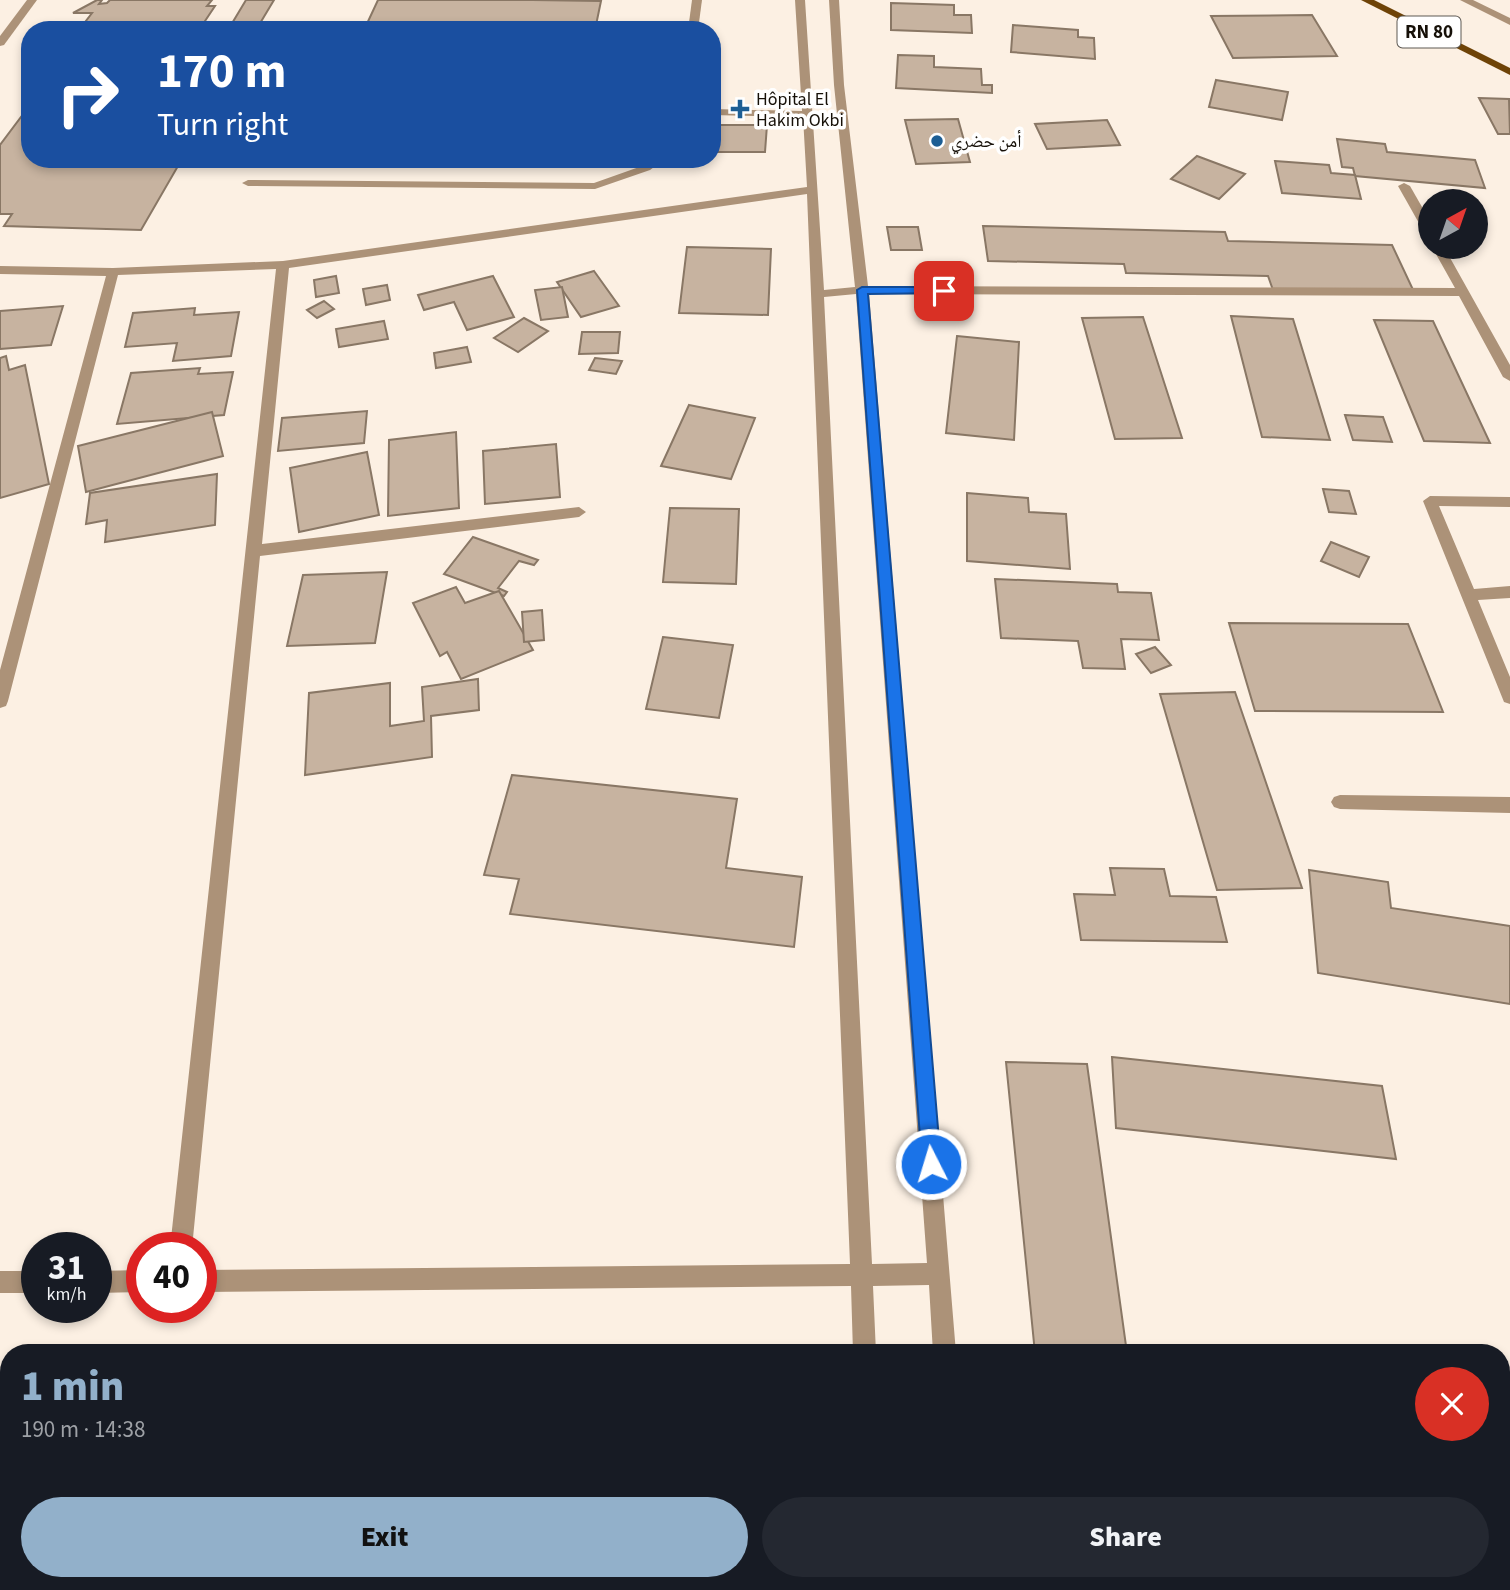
<!DOCTYPE html>
<meta charset="utf-8">
<style>
body{margin:0;font-family:"Source Sans 3","Noto Naskh Arabic",sans-serif;background:#242831;color:#f1f3f6;height:100vh;display:flex;flex-direction:column;font-size:26px;white-space:nowrap}
*{box-sizing:border-box;margin:0}
p{font-size:23px;color:#9ea1a6}
.icon{flex:none;width:38px;height:38px;fill:none;stroke:currentColor;stroke-width:2;stroke-linecap:round;stroke-linejoin:round}
.map{position:relative;flex:1;overflow:hidden}
.details{position:absolute;left:0px;top:1344px;width:1510px;height:247px;display:flex;flex-direction:column;background:#171b24;border-radius:28px 28px 0 0;box-shadow:0 4px 10px #0003}
.details>*{flex:none}
.banner{position:absolute;left:21px;top:21px;width:700px;height:147px;border-radius:28px;box-shadow:0 4px 10px #0003;background:#1a4fa0;color:#fff;overflow:hidden}
.needle{width:46px;rotate:40deg}
.tools{position:absolute;left:1418px;top:189px;display:grid;gap:14px}
.tools a{display:grid;place-items:center;width:70px;height:70px;border-radius:50%;background:#171b24;box-shadow:0 4px 10px #0003;font-size:35px}
.speed{position:absolute;left:21px;top:1232px;display:flex;gap:14px;font-size:35px;font-weight:700;text-align:center}
.speed>*{display:grid;place-content:center;width:91px;height:91px;border-radius:50%;background:#171b24;box-shadow:0 4px 10px #0003;line-height:1}
.speed small{font-size:18px;font-weight:400}
.speed .limit{border:10px solid #d22;background:#fff;color:#111}
.pin{position:absolute;display:grid;place-items:center;width:60px;height:60px;color:#fff;margin:-30px;border-radius:14px;box-shadow:0 4px 10px #0006}
.me{position:absolute;width:77px;margin:-38px;rotate:355deg;stroke-linejoin:round;filter:drop-shadow(0 0 5px #0008)}
.turn{display:flex;align-items:center;gap:24px;height:147px;padding:0 21px;font-size:32px}
.turn .icon{width:91px;height:91px;stroke-width:2.5}
.turn b{display:block;font-size:49px;line-height:60px}
.round{display:grid;place-items:center;flex:none;width:74px;height:74px;border-radius:37px;background:#242831}
.head{display:flex;align-items:center;justify-content:space-between;height:119px;padding:0 21px}
h1{font-size:42px;font-weight:800;line-height:52px;color:#92b0ca}
.cta{display:flex;gap:14px;margin-top:auto;padding:14px 21px}
.cta a{flex:1;height:80px;border-radius:42px;background:#92b0ca;color:#111;font-size:28px;font-weight:800;line-height:80px;text-align:center}
.cta a+a{background:#242831;color:#f1f3f6}
.map>svg:first-child{display:block}
</style>
<div class="map">
<svg width="1510" height="1590" viewBox="0 0 1510 1590">
<rect width="100%" height="100%" fill="#fcf0e3"/>
<g fill="#c7b3a0" stroke="#897765" stroke-width="2">
<polygon points="97,0 102,0 99,4 107,3 110,0 212,0 207,6 215,6 199,30 79,30 92,13 73,13"/>
<polygon points="246,0 274,0 256,30 228,30"/>
<polygon points="378,0 532,0 601,1 595,30 364,30"/>
<polygon points="891,3 954,5 954,15 971,15 972,33 891,30"/>
<polygon points="1312,15 1337,56 1233,58 1211,16"/>
<polygon points="1013,25 1078,30 1078,37 1094,38 1095,59 1011,52"/>
<polygon points="898,55 934,56 934,67 981,69 982,85 992,85 992,93 896,88"/>
<polygon points="1216,80 1288,92 1282,120 1209,107"/>
<polygon points="1479,98 1509,99 1510,134 1498,134"/>
<polygon points="30,105 30,159 182,159 141,230 4,226 12,214 0,214 0,145"/>
<polygon points="958,119 970,162 916,164 905,120"/>
<polygon points="1107,120 1120,145 1047,149 1035,124"/>
<polygon points="717,125 767,125 765,152 714,152"/>
<polygon points="1337,139 1385,144 1387,152 1475,160 1485,188 1355,176 1353,168 1342,167"/>
<polygon points="1197,156 1245,174 1219,199 1171,179"/>
<polygon points="243,159 625,159 624,167 242,162"/>
<polygon points="1275,161 1329,165 1331,173 1355,175 1361,199 1282,193"/>
<polygon points="983,226 1225,232 1228,241 1392,245 1415,294 1273,290 1268,276 1126,273 1124,264 988,261"/>
<polygon points="887,227 918,227 922,250 891,250"/>
<polygon points="687,247 771,249 768,315 679,313"/>
<polygon points="594,271 619,306 581,317 557,282"/>
<polygon points="336,276 339,293 316,297 314,280"/>
<polygon points="493,276 514,317 467,330 454,302 424,310 418,295"/>
<polygon points="387,285 390,300 366,305 363,289"/>
<polygon points="562,287 568,317 541,320 535,290"/>
<polygon points="324,301 334,309 317,318 307,310"/>
<polygon points="63,306 51,345 0,349 0,311"/>
<polygon points="195,308 194,315 239,312 231,356 173,361 177,343 125,347 133,313"/>
<polygon points="1231,316 1293,319 1330,440 1262,437"/>
<polygon points="1143,317 1182,438 1115,439 1082,318"/>
<polygon points="524,318 548,331 518,352 494,338"/>
<polygon points="1374,320 1433,321 1490,443 1424,441"/>
<polygon points="384,321 388,339 339,347 336,329"/>
<polygon points="582,332 620,332 618,353 579,354"/>
<polygon points="957,336 1019,342 1014,440 946,433"/>
<polygon points="467,347 471,362 436,368 434,353"/>
<polygon points="6,356 9,370 25,365 49,484 0,498 0,358"/>
<polygon points="595,358 622,361 616,374 589,370"/>
<polygon points="200,368 198,374 233,372 224,415 117,424 131,373"/>
<polygon points="689,405 755,418 731,479 661,466"/>
<polygon points="367,411 364,443 278,451 282,418"/>
<polygon points="212,412 223,456 86,492 78,446"/>
<polygon points="1345,415 1383,417 1392,442 1353,440"/>
<polygon points="456,432 459,508 388,516 389,440"/>
<polygon points="556,444 560,497 485,504 483,451"/>
<polygon points="367,452 379,515 299,532 290,468"/>
<polygon points="217,474 215,525 105,542 107,520 86,524 90,493"/>
<polygon points="1323,489 1349,491 1356,514 1329,512"/>
<polygon points="967,493 1028,498 1029,512 1066,514 1070,569 967,561"/>
<polygon points="670,508 739,509 736,584 663,582"/>
<polygon points="473,537 538,560 534,565 519,561 498,588 507,592 504,596 444,574"/>
<polygon points="1331,542 1369,557 1359,577 1321,561"/>
<polygon points="387,572 375,643 287,646 303,575"/>
<polygon points="995,579 1117,584 1118,592 1151,593 1159,640 1121,639 1125,669 1083,668 1078,641 1001,638"/>
<polygon points="456,587 465,603 499,591 533,650 461,679 447,652 440,656 413,603"/>
<polygon points="542,610 544,640 524,642 522,612"/>
<polygon points="1229,623 1408,624 1443,712 1255,711"/>
<polygon points="663,637 733,645 719,718 646,709"/>
<polygon points="1155,647 1171,665 1151,673 1136,654"/>
<polygon points="478,679 479,710 431,716 432,757 305,775 309,693 390,683 390,726 424,721 422,687"/>
<polygon points="1235,692 1302,888 1217,890 1160,694"/>
<polygon points="512,775 737,799 726,868 802,877 794,947 510,914 519,879 484,875"/>
<polygon points="1110,868 1164,869 1170,896 1216,897 1227,942 1081,940 1074,894 1115,895"/>
<polygon points="1309,870 1388,882 1391,908 1510,926 1510,1004 1318,973"/>
<polygon points="1112,1057 1382,1086 1396,1159 1116,1128"/>
<polygon points="1006,1062 1087,1064 1127,1353 1035,1353"/>
<polygon points="1058,1582 1159,1582 1161,1590 1059,1590"/>
</g>
<g fill="none" stroke-linecap="round" stroke-linejoin="round">
<g fill="#ac9278" fill-rule="evenodd">
<polygon points="27,0 37,0 4,45 0,46 0,36"/>
<polygon points="692,0 702,0 698,30 688,30"/>
<path d="M795,0H805L824,290L855,287L834,85L829,0H839L844,85L868,286L1455,288L1432,247H1444L1510,365V381L1503,377L1459,296L869,294L956,1353H933L929,1285L873,1286L876,1353H853L851,1286L201,1292V1270L850,1264L807,194L289,268L262,544L579,507L586,512L579,517L260,556L192,1248H170L276,269L118,275L8,701L6,706L0,708V670L106,276L0,274V266L113,268L283,261L807,187L803,117L712,115V109L802,111ZM856,294L927,1263L872,1264L824,297Z"/>
<polygon points="1460,0 1473,0 1510,18 1510,25"/>
<polygon points="652,159 665,159 650,170 595,189 248,186 242,183 248,180 594,183 642,166"/>
<polygon points="1404,183 1410,186 1430,221 1430,236 1424,232 1398,186"/>
<polygon points="1430,496 1510,497 1510,507 1439,506 1474,589 1510,586 1510,598 1478,600 1510,677 1510,704 1504,702 1502,697 1423,501"/>
<polygon points="1340,795 1510,797 1510,813 1340,809 1334,807 1331,802 1334,797"/>
<polygon points="142,1270 142,1292 96,1293 96,1271"/>
<rect x="0" y="1271" width="37" height="22"/>
<rect x="861" y="1582" width="26" height="8"/>
<rect x="949" y="1582" width="26" height="8"/>
</g>
<polygon fill="#6e4307" fill-rule="evenodd" points="1361,0 1374,0 1510,68 1510,75"/>
</g>
<polygon fill="#1a73e8" stroke="#114b97" stroke-width="2" points="944,287 948,288 948,293 868,294 941,1164 938,1171 931,1174 924,1171 922,1164 857,290 862,287"/>
<g fill="#1d5e94" stroke="#fff" stroke-width="2.5">
<path d="M736.5 98.5h7v7h7v7h-7v7h-7v-7h-7v-7h7z"/>
<circle cx="937" cy="141" r="7"/>
</g>
<g text-anchor="middle" dominant-baseline="central" stroke-width="7" stroke-linejoin="round" paint-order="stroke">
<g font-size="18" fill="#161008" stroke="#fff" text-anchor="start">
<text x="756" y="99">Hôpital El<tspan x="756" dy="21">Hakim Okbi</tspan></text>
<text x="951" y="141">أمن حضري</text>
</g>
<rect fill="#fff" stroke="#5c5852" stroke-width="2" x="1397.5" y="16.5" width="63" height="31" rx="5"/>
<g font-size="19" font-weight="bold" fill="#161008">
<text x="1429" y="32">RN 80</text>
</g>
</g>
</svg>
<div class="tools">
<a><svg class="needle" viewBox="-14 -14 28 28"><path d="M0-13l5 13h-10z" fill="#e53935"/><path d="M0 13l5-13h-10z" fill="#9ea1a6"/></svg></a>
</div>
<div class="speed"><div>31<small>km/h</small></div><div class="limit">40</div></div>
<div class="pin" style="left:944px;top:291px;background:#d93025"><svg class="icon" aria-label="arrive" viewBox="0 0 24 24"><path d="M6 21V4h12l-3 4 3 4H6"/></svg></div>
<svg class="me" style="left:931px;top:1164px" viewBox="-20 -20 40 40"><circle r="17" fill="#1a73e8" stroke="#fff" stroke-width="3"/><path d="M0-11L8 9 0 5-8 9z" fill="#fff"/></svg>
<div class="banner">
<div class="turn"><svg class="icon" aria-label="right" viewBox="0 0 24 24"><path d="M7 20v-9h11M14 6l5 5-5 5"/></svg><div><b>170 m</b>Turn right</div></div>
</div>
<section class="details">
<div class="head"><div><h1>1 min</h1><p>190 m · 14:38</p></div><a class="round" style="background:#d93025;color:#fff"><svg class="icon" aria-label="close" viewBox="0 0 24 24"><path d="M6 6l12 12M18 6L6 18"/></svg></a></div>
<div class="cta"><a>Exit</a><a>Share</a></div>
</section>
</div>
